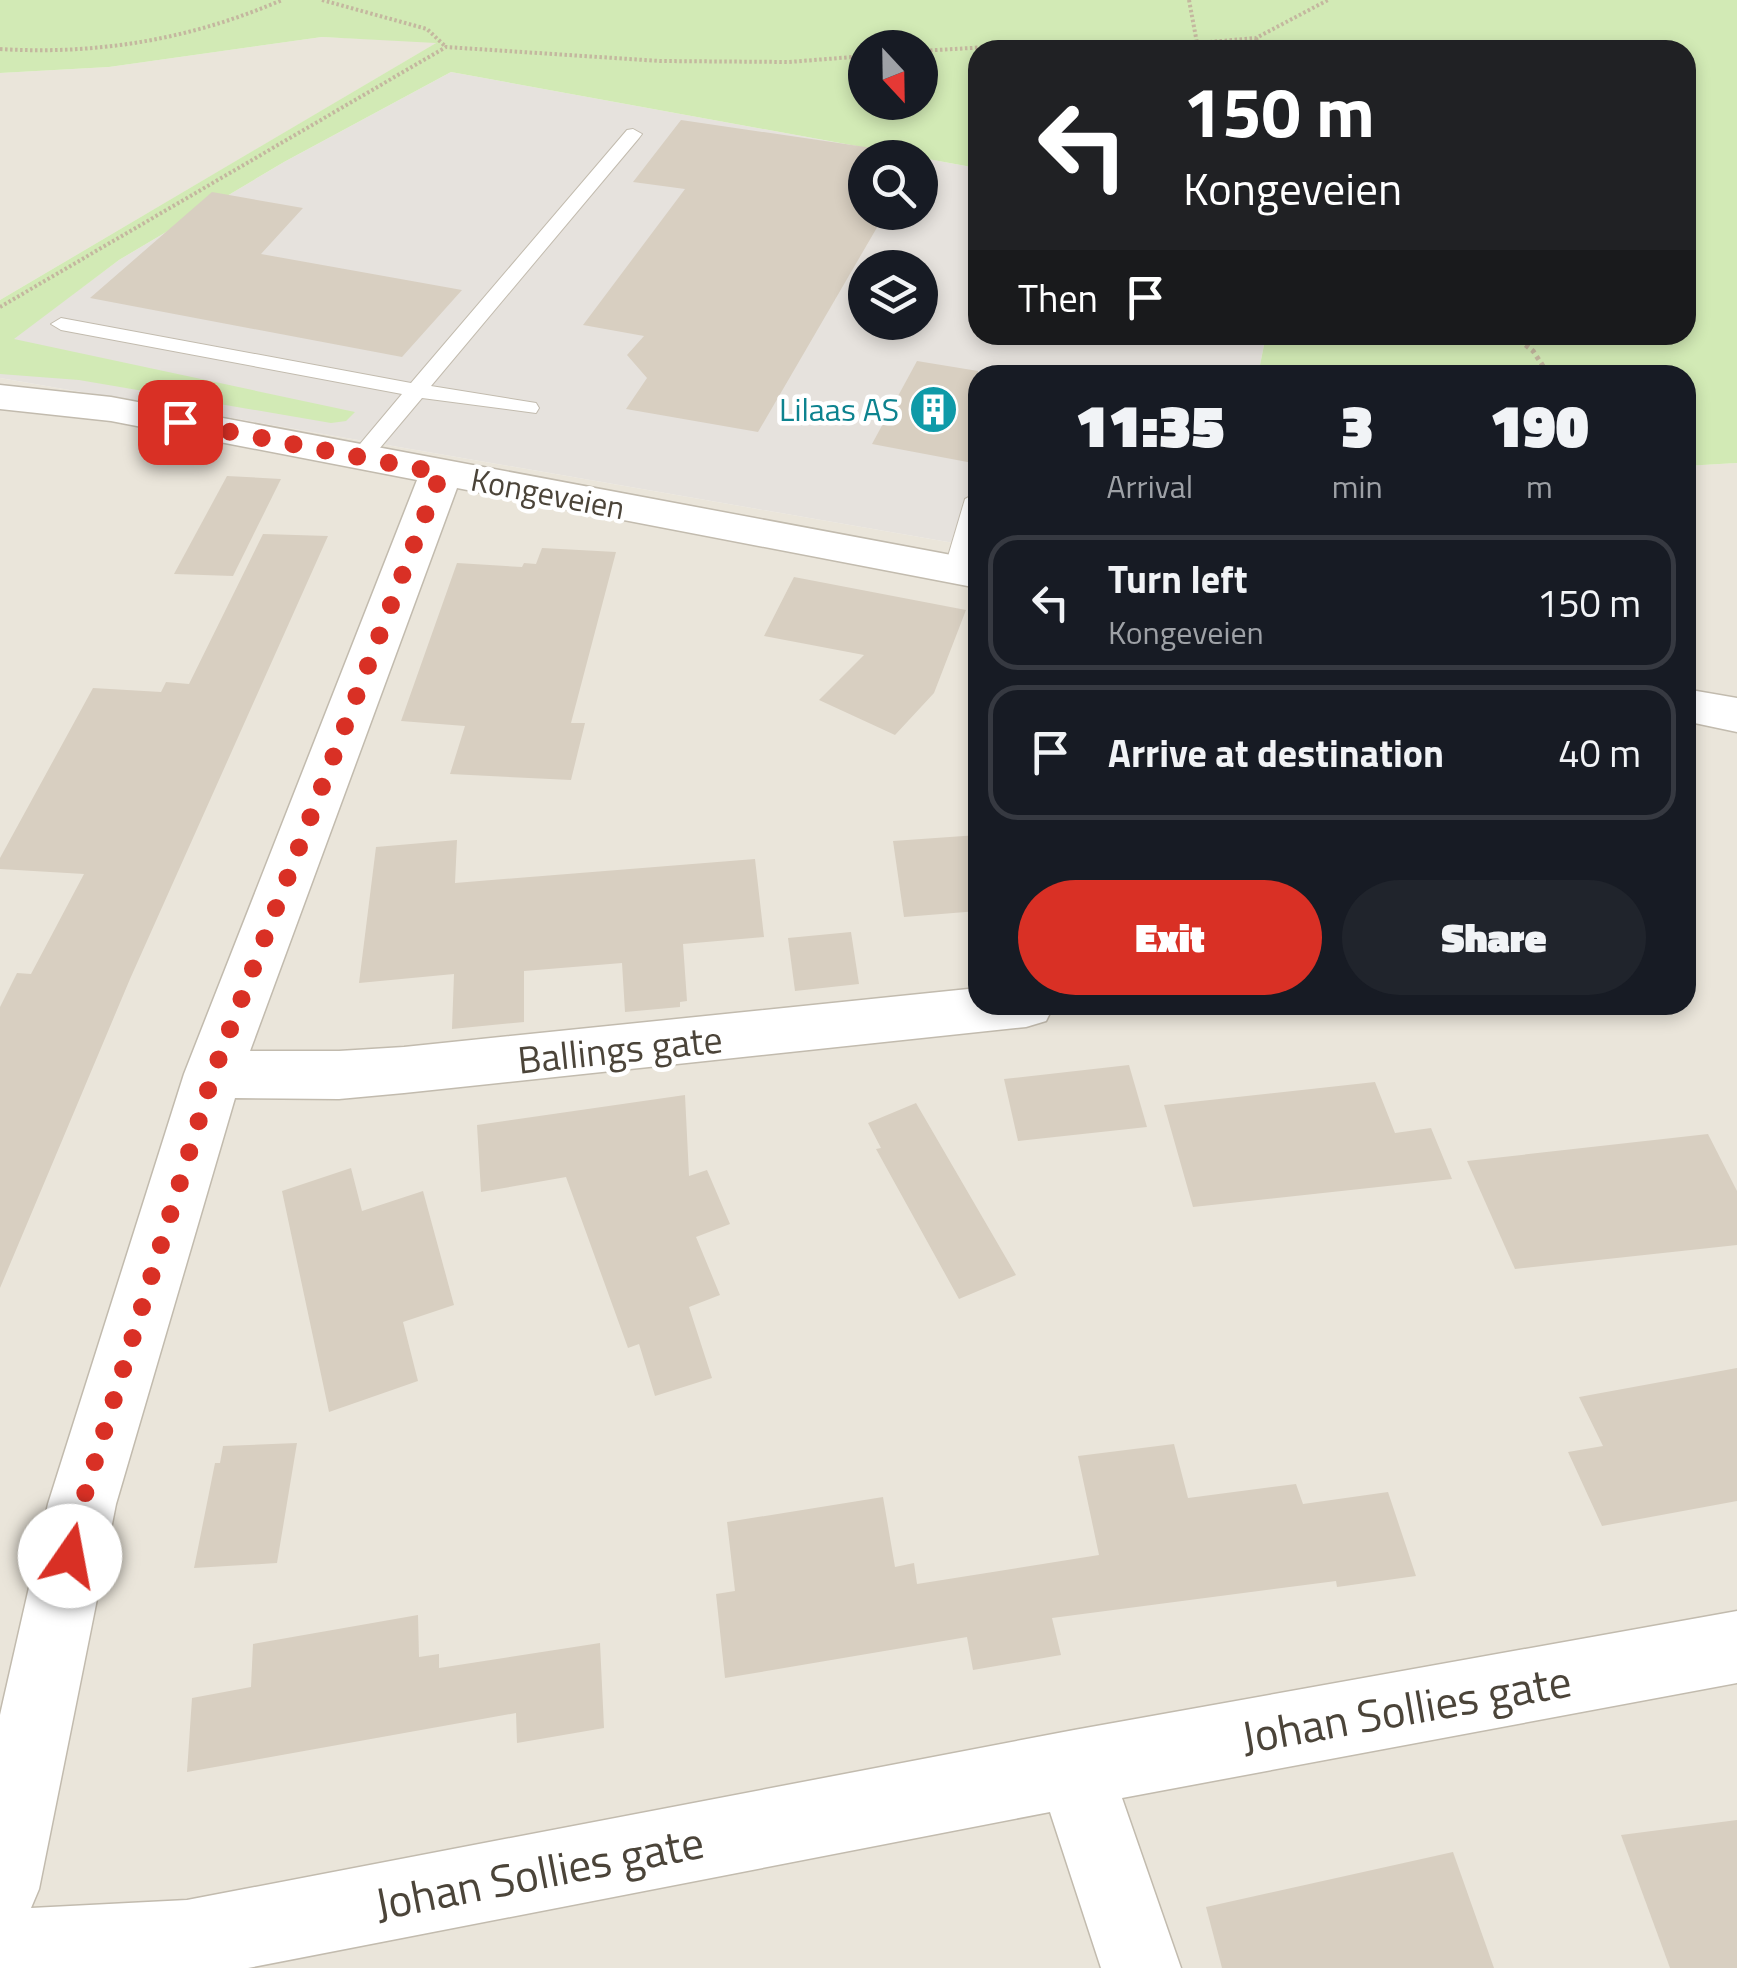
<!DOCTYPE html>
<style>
body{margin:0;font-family:"Titillium Web",sans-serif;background:#20242c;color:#f1f3f6;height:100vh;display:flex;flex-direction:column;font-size:38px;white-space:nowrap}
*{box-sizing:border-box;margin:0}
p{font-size:32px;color:#9ea1a6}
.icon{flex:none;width:55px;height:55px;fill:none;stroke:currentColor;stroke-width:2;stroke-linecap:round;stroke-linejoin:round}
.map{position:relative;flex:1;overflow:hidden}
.panel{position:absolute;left:968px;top:365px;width:728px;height:650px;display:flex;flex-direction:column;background:#171b24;border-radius:30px;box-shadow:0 5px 15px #0003}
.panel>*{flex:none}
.guide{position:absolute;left:968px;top:40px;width:728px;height:305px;border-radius:30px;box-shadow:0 5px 15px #0003;background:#202124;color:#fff;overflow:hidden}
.needle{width:65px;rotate:158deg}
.fabs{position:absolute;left:848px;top:30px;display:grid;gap:20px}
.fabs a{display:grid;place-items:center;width:90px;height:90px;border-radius:50%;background:#171b24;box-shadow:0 5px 15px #0003;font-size:50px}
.pin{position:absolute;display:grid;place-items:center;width:85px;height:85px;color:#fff;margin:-42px;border-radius:20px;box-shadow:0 5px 15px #0006}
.me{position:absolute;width:110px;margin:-55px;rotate:12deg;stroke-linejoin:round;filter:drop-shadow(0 0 8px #0008)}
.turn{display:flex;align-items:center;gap:35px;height:210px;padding:0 50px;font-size:45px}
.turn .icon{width:130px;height:130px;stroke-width:2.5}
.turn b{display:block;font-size:70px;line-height:85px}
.then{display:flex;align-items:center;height:95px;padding:0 50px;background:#0003;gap:20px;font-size:38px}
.eta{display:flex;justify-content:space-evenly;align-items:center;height:170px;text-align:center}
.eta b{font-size:60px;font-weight:800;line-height:70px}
.action{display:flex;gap:20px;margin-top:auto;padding:20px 50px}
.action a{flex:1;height:115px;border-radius:60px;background:#d93025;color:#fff;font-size:40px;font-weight:800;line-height:115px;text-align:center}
.action a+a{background:#20242c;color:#f1f3f6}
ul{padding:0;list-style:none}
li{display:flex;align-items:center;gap:30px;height:135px;margin:0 20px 15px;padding:0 30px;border:5px solid #363941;border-radius:30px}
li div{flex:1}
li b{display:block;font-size:38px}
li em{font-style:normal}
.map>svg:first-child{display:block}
</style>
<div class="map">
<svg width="1737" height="1968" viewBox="0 0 1737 1968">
<rect width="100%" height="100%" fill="#f6f3ec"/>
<g fill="#eae5da">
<polygon points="322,37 438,42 0,300 0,73 109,67"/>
<polygon points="0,378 977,547 978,1005 1685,1005 1685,466 1737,463 1737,1968 0,1968"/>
</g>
<path fill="#e6e2dd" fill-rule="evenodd" d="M451,72L977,168L978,335H1266L1258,375H978L977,547L0,378V348L119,260L284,162ZM865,158H920V212H865ZM865,268H920V322H865Z"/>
<path fill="#d2eab5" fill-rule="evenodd" d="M0,0H1737V463L1685,466V375H1258L1266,335H1685V50H978L977,168L451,72L284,162L119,260L14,339L355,412L346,421L331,423L79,380L0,374V300L436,43L322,37L109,67L0,73ZM865,48H920V102H865Z"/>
<g fill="#d8cfc1">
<polygon points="681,120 920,155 865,158 865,212 886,212 758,432 626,409 647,378 627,355 644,336 583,325 685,189 633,182"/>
<polygon points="212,192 303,208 261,254 462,290 402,357 90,298"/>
<polygon points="917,361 978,371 978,464 872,444"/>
<polygon points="227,476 281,479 233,576 174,574"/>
<polygon points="263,534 328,536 130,979 0,1288 0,1007 17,973 31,974 84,874 0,869 0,858 93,688 161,692 166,682 189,684"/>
<polygon points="542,548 616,552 571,723 585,723 571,780 450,774 465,726 401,721 457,563 522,567 524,563 536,564"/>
<polygon points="794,577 966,610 934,693 895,735 819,700 864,655 764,636"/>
<polygon points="978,835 978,911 904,917 893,841"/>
<polygon points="457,840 455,883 755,859 764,937 683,944 687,1001 680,1002 680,1007 625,1012 622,963 524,971 524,1022 452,1029 454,974 359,983 376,847"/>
<polygon points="851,932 859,984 795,991 788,938"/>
<polygon points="1129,1065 1147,1127 1018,1141 1004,1079"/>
<polygon points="1375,1082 1395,1133 1431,1128 1452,1179 1193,1207 1164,1105"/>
<polygon points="685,1095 689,1176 707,1170 730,1224 696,1237 720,1295 689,1307 712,1378 655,1396 639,1344 628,1348 566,1177 481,1192 477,1125"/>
<polygon points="916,1103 1016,1275 959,1299 876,1149 881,1148 868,1123"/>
<polygon points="1708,1134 1737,1191 1737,1245 1515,1269 1467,1161"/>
<polygon points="351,1168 362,1211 423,1191 454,1305 403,1322 418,1381 329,1412 282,1191"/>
<polygon points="1737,1368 1737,1501 1602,1526 1568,1452 1603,1446 1579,1397"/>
<polygon points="297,1443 277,1563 194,1568 215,1463 220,1463 223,1446"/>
<polygon points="1174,1444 1188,1498 1296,1484 1303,1504 1388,1492 1416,1576 1337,1587 1336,1581 1052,1618 1061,1655 973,1670 967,1637 725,1678 716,1594 735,1591 727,1522 883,1497 895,1567 914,1563 917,1584 1099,1555 1078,1456"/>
<polygon points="418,1615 419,1657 439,1654 439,1668 600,1643 604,1728 517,1743 516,1713 187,1772 192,1698 251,1687 253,1644"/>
<polygon points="1737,1820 1737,1968 1670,1968 1621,1835"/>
<polygon points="1453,1852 1494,1968 1222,1968 1206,1907"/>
</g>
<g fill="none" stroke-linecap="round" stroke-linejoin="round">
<defs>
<g id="lane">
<polygon points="633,129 642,134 639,138 431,386 536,403 539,408 536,413 422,398 369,461 361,463 350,456 402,394 61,330 51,324 61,318 411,383 627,130"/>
<polygon points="978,492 978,537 968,570 956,578 947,575 944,570 965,499"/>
</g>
<g id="street">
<polygon points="0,385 111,397 978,560 978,588 457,488 250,1051 339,1051 404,1047 978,988 978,1005 1054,1005 1046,1021 1026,1027 404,1093 339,1099 235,1098 116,1504 39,1889 31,1908 187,1900 1074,1730 1737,1611 1737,1683 1122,1798 1181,1968 1101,1968 1050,1812 248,1968 0,1968 0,1715 48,1504 184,1074 417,480 111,421 0,409"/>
<polygon points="1685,689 1737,698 1737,732 1685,721"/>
</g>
</defs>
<use href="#lane" stroke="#c2bbae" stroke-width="2"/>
<use href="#street" stroke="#c2bbae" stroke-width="3"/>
<g stroke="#c4b79f" stroke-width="4" stroke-dasharray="2.5 2.5" stroke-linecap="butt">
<polyline points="322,0 427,29 446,47"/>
<polyline points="1189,0 1197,43"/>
<polyline points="1256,38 1260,50"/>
<path d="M0,49C99,55 191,39 282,0"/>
<polyline points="920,51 1072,42 1197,43 1256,38 1328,0"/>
<polyline points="0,307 446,47 660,61 789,62 865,56"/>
</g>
<polyline stroke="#c4b79f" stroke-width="5" stroke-dasharray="4 4" stroke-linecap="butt" points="1513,335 1533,351 1549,375"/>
<use href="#lane" fill="#fff" fill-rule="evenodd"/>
<use href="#street" fill="#fff" fill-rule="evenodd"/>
</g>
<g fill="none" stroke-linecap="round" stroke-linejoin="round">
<polyline stroke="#d93025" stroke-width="18" stroke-dasharray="0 32.4" points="70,1556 82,1504 213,1074 441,473 180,422"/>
</g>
<defs>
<symbol id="building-disc" viewBox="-11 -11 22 22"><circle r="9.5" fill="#0f9aa8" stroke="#fff"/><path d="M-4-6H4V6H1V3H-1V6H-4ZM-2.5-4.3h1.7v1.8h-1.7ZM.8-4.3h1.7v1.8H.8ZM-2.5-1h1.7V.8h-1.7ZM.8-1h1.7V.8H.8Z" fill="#fff"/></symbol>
</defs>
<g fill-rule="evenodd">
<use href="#building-disc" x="906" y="382" width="55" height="55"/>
</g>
<g text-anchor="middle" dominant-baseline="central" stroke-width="9" stroke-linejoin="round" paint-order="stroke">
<g font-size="32" fill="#0d838f" stroke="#fff" text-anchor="end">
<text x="899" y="409">Lilaas AS</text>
</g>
<g font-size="32" fill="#4b4439" stroke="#fff">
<text transform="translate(548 493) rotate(11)">Kongeveien</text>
</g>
<g font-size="38" fill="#4b4439" stroke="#fff">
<text transform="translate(620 1049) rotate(-6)">Ballings gate</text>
</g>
<g font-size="45" fill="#4b4439" stroke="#fff">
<text transform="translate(1406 1708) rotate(-10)">Johan Sollies gate</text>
<text transform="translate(539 1872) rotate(-11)">Johan Sollies gate</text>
</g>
</g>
</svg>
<div class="fabs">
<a><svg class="needle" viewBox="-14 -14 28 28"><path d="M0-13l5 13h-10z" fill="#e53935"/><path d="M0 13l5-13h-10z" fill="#9ea1a6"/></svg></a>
<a><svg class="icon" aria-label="search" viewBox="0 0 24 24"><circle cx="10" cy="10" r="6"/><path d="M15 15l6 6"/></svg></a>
<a><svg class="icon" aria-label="layers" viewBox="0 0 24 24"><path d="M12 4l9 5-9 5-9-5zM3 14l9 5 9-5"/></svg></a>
</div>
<div class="pin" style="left:180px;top:422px;background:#d93025"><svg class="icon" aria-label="arrive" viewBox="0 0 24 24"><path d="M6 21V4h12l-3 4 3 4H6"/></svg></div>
<svg class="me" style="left:70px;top:1556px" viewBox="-20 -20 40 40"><circle r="19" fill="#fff"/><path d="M0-13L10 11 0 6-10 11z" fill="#d93025"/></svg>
<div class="guide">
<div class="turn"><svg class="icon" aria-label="left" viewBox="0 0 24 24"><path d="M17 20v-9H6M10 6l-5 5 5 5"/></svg><div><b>150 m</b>Kongeveien</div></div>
<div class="then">Then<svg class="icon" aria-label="arrive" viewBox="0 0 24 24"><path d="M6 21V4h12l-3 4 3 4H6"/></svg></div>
</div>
<section class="panel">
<div class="eta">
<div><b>11:35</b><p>Arrival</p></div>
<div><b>3</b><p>min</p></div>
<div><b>190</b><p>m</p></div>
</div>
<ul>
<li><svg class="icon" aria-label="left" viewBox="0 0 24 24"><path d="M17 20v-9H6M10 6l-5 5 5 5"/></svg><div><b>Turn left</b><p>Kongeveien</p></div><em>150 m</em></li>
<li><svg class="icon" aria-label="arrive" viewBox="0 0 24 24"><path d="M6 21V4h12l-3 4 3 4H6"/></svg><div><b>Arrive at destination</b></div><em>40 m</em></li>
</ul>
<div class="action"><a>Exit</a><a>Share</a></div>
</section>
</div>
